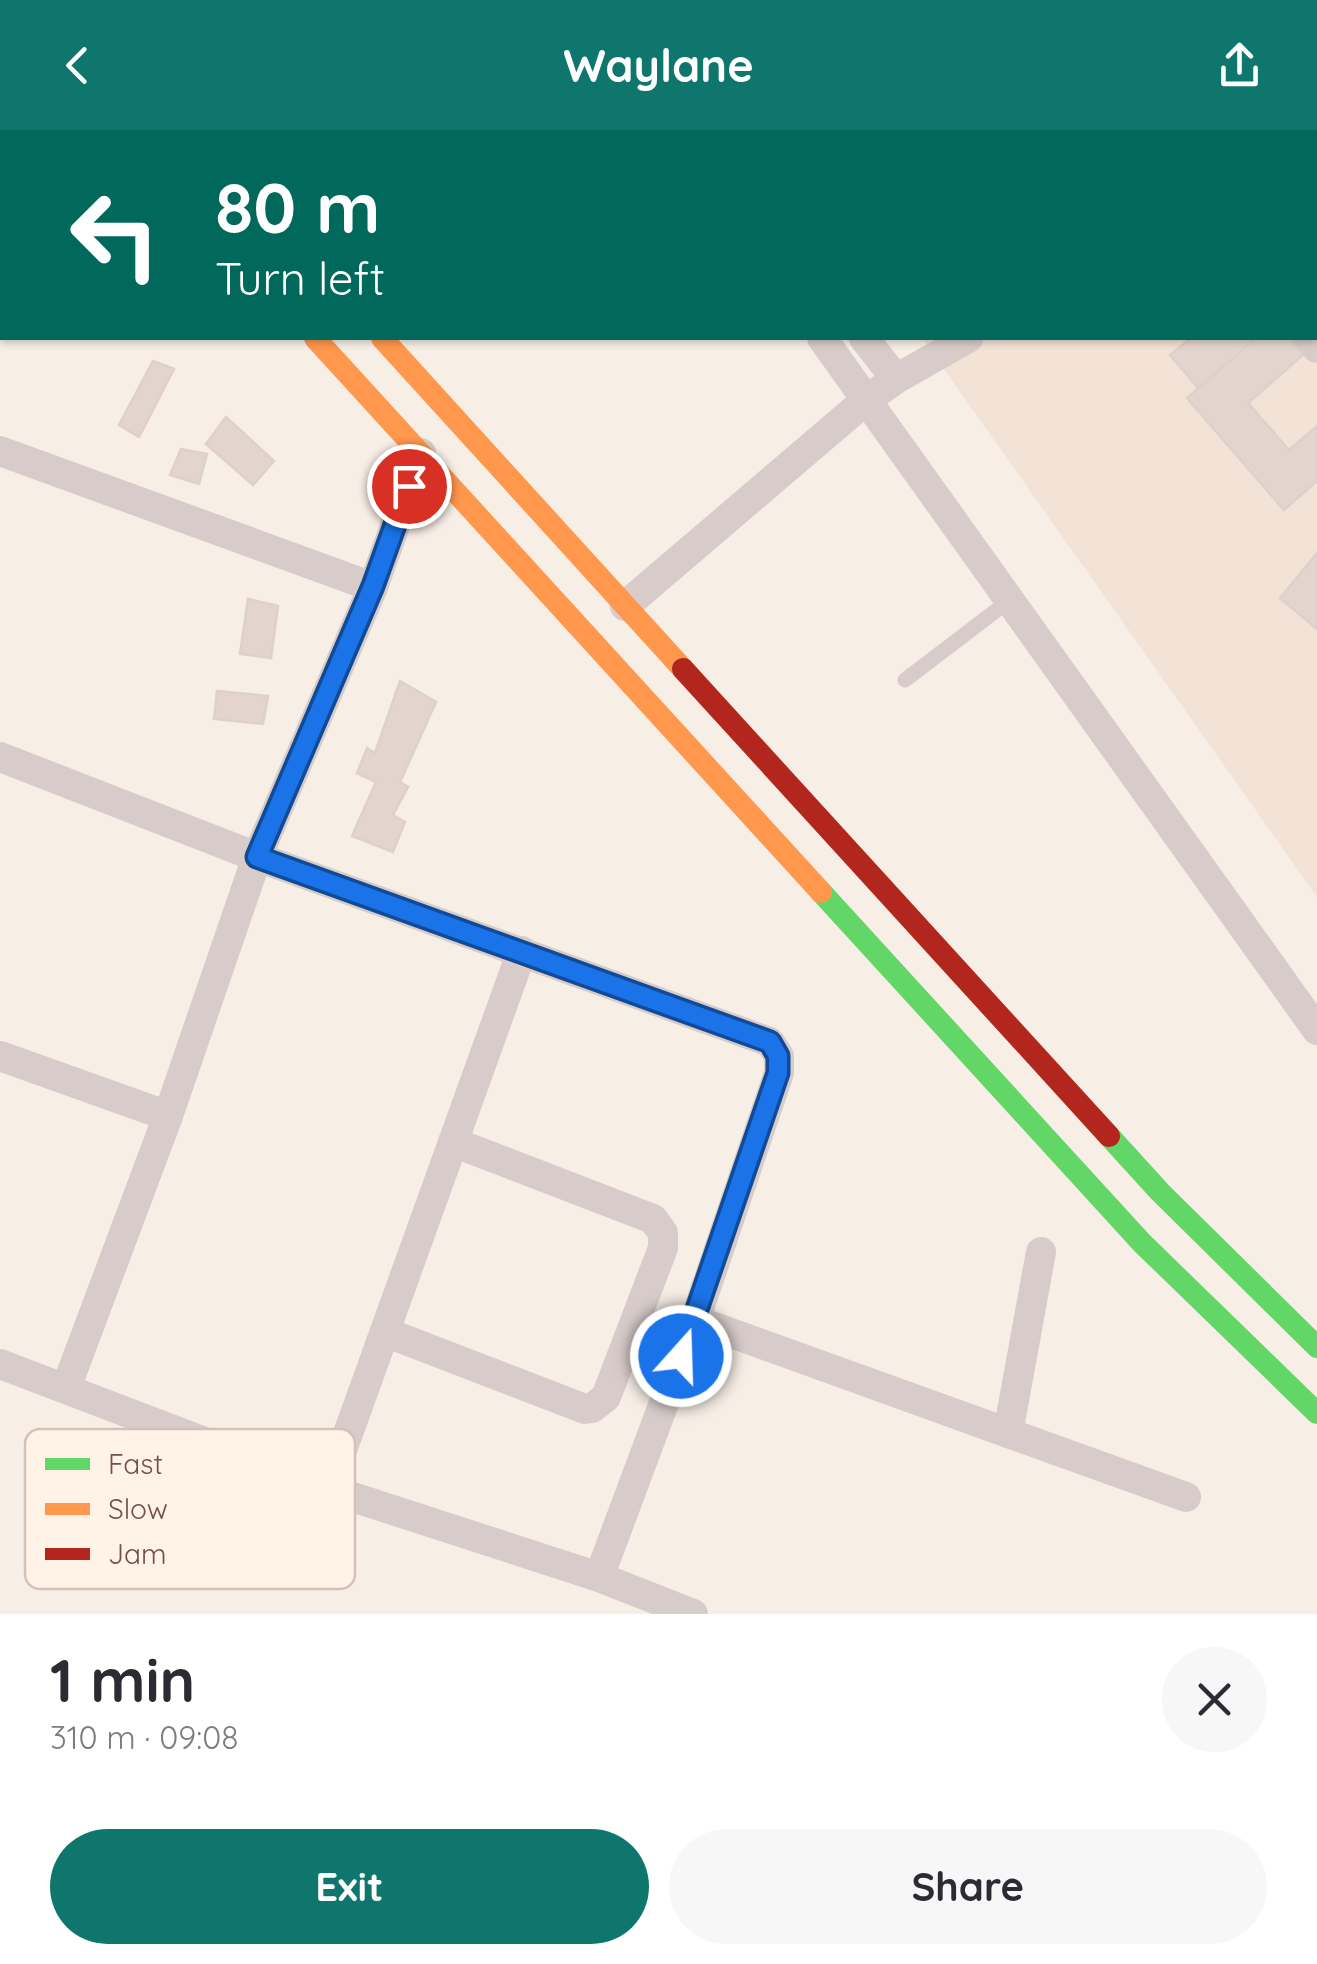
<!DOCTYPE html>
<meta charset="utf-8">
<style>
body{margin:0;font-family:Quicksand,sans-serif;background:#f7f7f7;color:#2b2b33;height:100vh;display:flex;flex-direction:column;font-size:38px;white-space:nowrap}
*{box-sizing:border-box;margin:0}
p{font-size:32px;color:#7c7c81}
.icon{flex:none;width:55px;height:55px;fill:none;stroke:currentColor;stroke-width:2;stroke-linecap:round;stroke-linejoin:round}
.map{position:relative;height:1484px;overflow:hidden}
.drawer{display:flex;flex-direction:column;background:#fff;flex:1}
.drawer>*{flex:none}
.top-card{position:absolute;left:0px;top:0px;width:1318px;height:210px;box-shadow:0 2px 8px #0004;background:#00695c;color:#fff;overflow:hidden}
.pin{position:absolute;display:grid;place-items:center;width:85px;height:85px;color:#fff;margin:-42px;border:5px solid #fff;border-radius:50%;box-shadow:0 2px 10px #0007}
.me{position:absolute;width:110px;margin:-55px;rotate:20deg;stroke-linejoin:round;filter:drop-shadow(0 0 8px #0008)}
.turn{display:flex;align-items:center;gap:35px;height:210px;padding:0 50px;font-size:45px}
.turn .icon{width:130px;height:130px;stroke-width:2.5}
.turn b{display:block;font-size:70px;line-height:85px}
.round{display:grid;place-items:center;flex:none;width:105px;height:105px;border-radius:52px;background:#f7f7f7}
.summary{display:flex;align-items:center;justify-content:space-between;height:170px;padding:0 50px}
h1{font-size:60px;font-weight:700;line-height:75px}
.cta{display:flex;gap:20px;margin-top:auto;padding:20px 50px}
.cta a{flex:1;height:115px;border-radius:60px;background:#0f766e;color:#fff;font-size:40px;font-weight:700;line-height:115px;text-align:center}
.cta a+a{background:#f7f7f7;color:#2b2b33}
header{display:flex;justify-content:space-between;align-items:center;height:130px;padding:0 50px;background:#0f766e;color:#fff;font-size:45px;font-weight:700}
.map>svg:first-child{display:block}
</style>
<header><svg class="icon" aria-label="back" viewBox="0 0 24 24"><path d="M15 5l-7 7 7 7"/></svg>Waylane<svg class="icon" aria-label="share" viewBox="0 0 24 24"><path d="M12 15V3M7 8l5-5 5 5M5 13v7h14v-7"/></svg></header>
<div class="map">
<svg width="1317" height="1484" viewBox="0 0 1317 1484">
<rect width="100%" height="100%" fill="#f7eee6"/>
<polygon fill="#f3e2d6" points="776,0 1317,0 1317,767 922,208 1315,208 1315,2"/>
<g fill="#e3d5ce" stroke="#dfd0c9" stroke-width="2.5">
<polygon points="1082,0 1141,0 1142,2 1078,2"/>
<polygon points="1191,208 1259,208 1199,259 1170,225"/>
<polygon points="1256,208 1290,208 1304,224 1248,273 1289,320 1317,296 1317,351 1284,380 1187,268"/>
<polygon points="153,231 174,239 139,307 119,295"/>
<polygon points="226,287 274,331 253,355 206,314"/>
<polygon points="181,319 207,324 199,354 170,345"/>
<polygon points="1317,423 1317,499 1280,468"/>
<polygon points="248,469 278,476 271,528 240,524"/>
<polygon points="400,551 436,572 400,652 408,657 393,685 405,692 393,722 352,706 376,652 357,643 367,618 375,623"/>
<polygon points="217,561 268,566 263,594 214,589"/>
</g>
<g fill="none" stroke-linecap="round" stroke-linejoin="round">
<polyline stroke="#d7ccc9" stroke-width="15" points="905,550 1010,470"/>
<g stroke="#d7ccc9" stroke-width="30">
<polyline points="681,0 683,2"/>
<polyline points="712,0 714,2"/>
<polyline points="1309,2 1313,0"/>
<polyline points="822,208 1317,900"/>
<polyline points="864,208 896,249"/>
<polyline points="1308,208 1317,218"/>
<polyline points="0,321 373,457"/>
<polyline points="625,476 865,271 896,249 968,208"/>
<polyline points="0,627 257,727 770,912 779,926 779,943 695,1190 599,1447"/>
<polyline points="0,926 168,986"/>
<polyline points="695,1190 1186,1367"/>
<polyline points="385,1202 585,1279 592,1278 606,1267 663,1118 663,1103 653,1089 453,1012"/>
<polyline points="0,1234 328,1359 599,1447 693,1484"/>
<polyline points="66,1258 168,986 257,727 373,457 421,323"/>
<polyline points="1008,1303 1041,1122"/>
<polyline points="328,1359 522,821"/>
</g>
<g stroke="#63d668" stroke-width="22">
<polyline points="125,0 128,2"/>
<polyline points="821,762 1142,1113 1317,1283"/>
<polyline points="1109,1006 1160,1062 1317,1217"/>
</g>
<g stroke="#ff974d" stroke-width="22">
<polyline points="315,208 821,762"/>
<polyline points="382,208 683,539"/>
</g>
<g stroke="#b3261e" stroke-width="22">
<polyline points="193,0 195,2"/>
<polyline points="683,539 1109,1006"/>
</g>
</g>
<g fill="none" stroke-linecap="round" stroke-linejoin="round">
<defs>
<polyline id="route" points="409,356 373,456 257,727 770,912 778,926 778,943 681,1226"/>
</defs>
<use href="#route" stroke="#114b97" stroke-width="25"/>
<use href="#route" stroke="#1a73e8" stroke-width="18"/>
</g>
<rect x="25" y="1299" width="330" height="160" rx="15" fill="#fff2e7" stroke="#d5c1b7" stroke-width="2.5"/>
<rect x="45" y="1328" width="45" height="12" fill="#63d668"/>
<rect x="45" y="1373" width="45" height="12" fill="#ff974d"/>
<rect x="45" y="1418" width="45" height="12" fill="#b3261e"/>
<g font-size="28" fill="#745047">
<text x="108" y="1344">Fast</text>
<text x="108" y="1389">Slow</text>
<text x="108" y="1434">Jam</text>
</g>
</svg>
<div class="pin" style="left:409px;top:356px;background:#d93025"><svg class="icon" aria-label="arrive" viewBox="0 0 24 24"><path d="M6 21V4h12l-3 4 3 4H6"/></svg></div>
<svg class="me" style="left:681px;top:1226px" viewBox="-20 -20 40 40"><circle r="17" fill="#1a73e8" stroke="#fff" stroke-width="3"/><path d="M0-11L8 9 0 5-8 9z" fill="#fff"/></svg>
<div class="top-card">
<div class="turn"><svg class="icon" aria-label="left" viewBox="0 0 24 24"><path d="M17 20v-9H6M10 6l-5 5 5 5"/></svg><div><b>80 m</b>Turn left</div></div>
</div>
</div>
<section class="drawer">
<div class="summary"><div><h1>1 min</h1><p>310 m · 09:08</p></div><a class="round"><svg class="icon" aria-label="close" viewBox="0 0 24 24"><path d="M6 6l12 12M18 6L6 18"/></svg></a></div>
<div class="cta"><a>Exit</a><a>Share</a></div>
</section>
